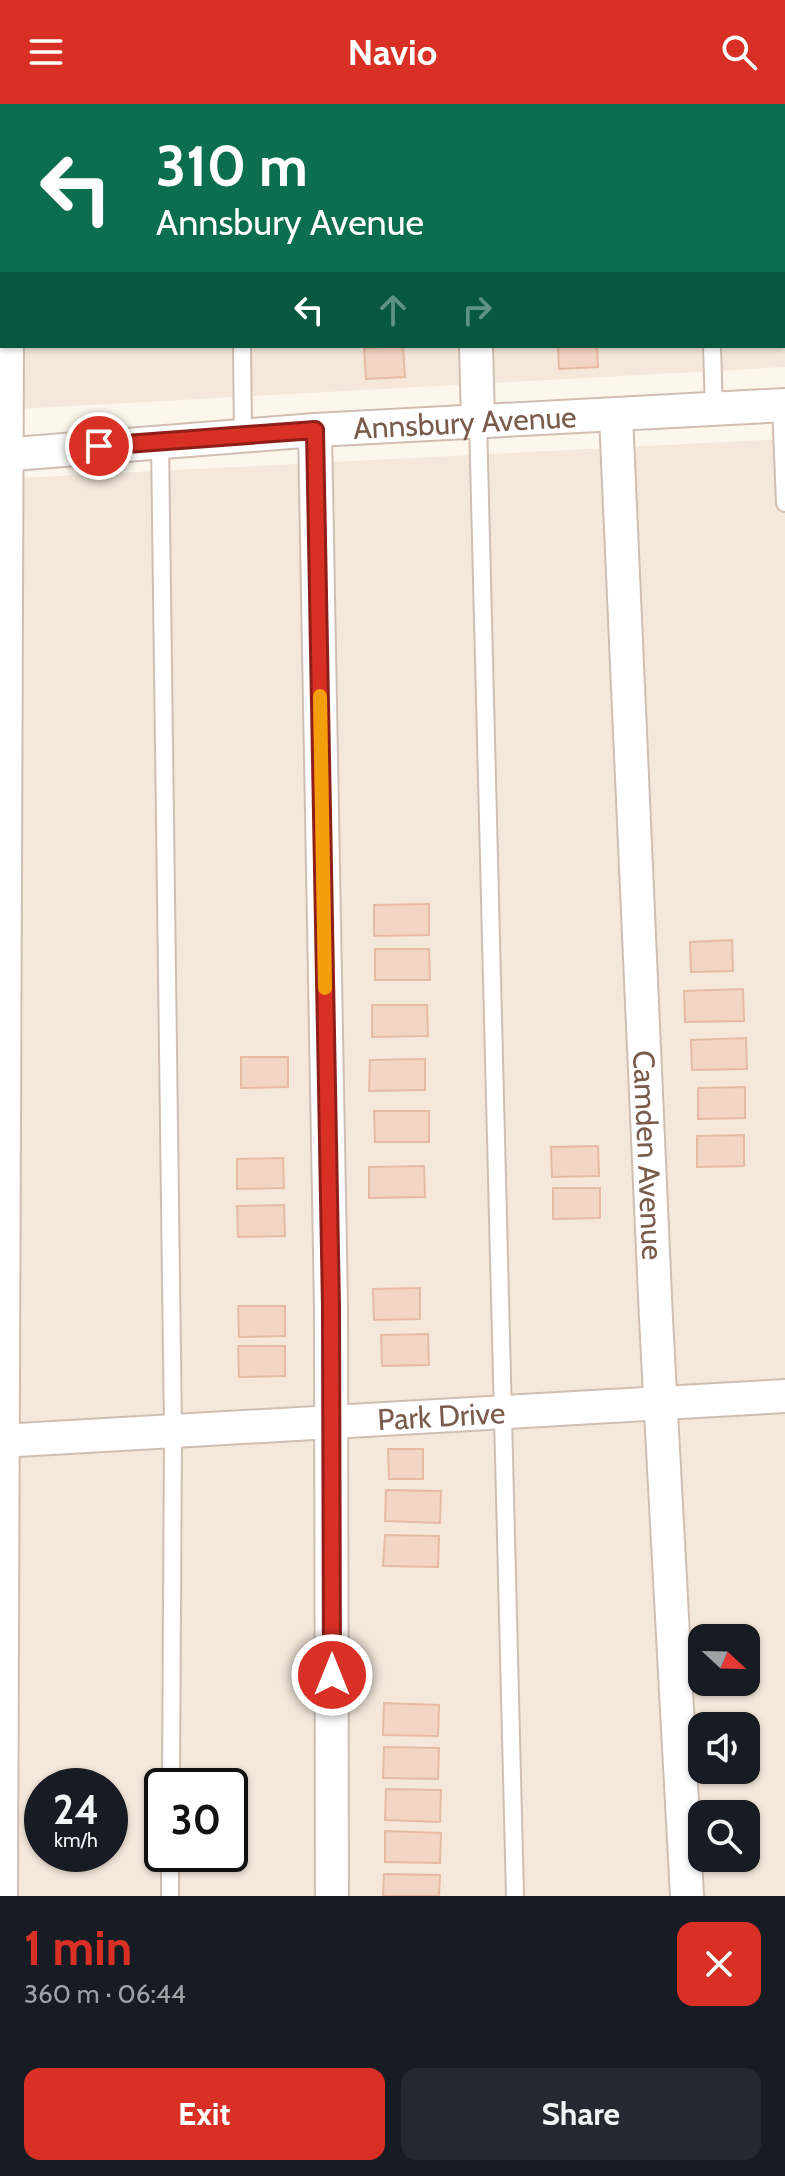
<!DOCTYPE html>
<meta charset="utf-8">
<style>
body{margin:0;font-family:Cabin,sans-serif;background:#242831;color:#f1f3f6;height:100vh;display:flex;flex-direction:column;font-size:30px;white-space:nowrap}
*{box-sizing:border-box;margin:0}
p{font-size:26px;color:#9ea1a6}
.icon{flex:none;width:44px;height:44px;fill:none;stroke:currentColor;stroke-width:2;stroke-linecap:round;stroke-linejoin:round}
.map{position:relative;height:1792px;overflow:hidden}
.sheet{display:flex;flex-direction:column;background:#171b24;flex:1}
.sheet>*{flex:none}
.top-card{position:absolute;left:0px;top:0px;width:786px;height:244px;box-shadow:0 2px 6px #0004;background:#0b6e4f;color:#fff;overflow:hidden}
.needle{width:52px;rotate:112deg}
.buttons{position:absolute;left:688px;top:1520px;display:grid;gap:16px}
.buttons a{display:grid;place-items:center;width:72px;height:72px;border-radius:16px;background:#171b24;box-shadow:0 2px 6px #0004;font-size:40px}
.speed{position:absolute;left:24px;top:1664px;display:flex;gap:16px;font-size:40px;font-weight:700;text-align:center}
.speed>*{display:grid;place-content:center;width:104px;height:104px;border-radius:50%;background:#171b24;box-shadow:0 2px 6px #0004;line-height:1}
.speed small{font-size:20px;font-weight:400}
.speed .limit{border:4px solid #111;border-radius:12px;background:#fff;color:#111}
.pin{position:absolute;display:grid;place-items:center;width:68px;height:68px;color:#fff;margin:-34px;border:4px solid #fff;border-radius:50%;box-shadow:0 2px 8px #0007}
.me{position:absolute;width:88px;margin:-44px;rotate:0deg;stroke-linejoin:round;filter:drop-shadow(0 0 6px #0008)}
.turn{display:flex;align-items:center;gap:28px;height:168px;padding:0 24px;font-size:36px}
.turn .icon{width:104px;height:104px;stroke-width:2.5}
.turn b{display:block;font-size:56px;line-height:68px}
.lanes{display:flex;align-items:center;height:76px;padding:0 24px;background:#0003;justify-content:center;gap:40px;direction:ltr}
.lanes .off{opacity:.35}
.round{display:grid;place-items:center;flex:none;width:84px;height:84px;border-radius:16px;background:#242831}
.summary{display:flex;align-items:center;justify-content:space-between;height:136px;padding:0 24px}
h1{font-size:48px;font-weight:700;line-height:60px;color:#d93025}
.action{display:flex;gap:16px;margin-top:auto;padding:16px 24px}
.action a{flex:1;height:92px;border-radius:16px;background:#d93025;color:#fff;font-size:32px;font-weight:700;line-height:92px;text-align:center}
.action a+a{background:#242831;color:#f1f3f6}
header{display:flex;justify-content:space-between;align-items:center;height:104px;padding:0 24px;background:#d93025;color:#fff;font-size:36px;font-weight:700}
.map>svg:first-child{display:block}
</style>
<header><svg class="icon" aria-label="menu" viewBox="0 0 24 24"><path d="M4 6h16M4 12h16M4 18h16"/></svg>Navio<svg class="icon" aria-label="search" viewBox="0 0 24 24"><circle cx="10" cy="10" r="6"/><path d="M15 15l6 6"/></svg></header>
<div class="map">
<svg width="785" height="1792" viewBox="0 0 785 1792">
<rect width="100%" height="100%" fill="#fdf6ec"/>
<g fill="#f5e8da" fill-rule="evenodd">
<path d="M0,0H785V263L0,306ZM2,2H784V242H2Z"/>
<path d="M785,335V1792H0V375ZM702,1534H746V1578H702ZM702,1622H746V1666H702ZM42,1682H110V1750H42ZM162,1682H230V1750H162ZM702,1710H746V1754H702Z"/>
</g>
<g fill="#f3d5c3" stroke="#e6bba3" stroke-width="2">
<polygon points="403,242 405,273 366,275 364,244"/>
<polygon points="558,242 597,242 598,263 559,265"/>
<polygon points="429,800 429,831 374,832 374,801"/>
<polygon points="732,836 733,867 691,868 690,838"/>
<polygon points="375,845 429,845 430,876 375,876"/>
<polygon points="743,885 744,917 685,918 684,887"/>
<polygon points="372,901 427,901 428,932 372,933"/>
<polygon points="746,934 747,965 692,966 691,936"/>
<polygon points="241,953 288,953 288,983 241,984"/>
<polygon points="425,955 425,986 369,987 370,956"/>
<polygon points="745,983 745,1014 698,1015 698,984"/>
<polygon points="374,1007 429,1007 429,1038 375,1038"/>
<polygon points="744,1031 744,1062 697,1063 697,1032"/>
<polygon points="598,1042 599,1072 552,1073 551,1043"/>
<polygon points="283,1054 284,1084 237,1085 237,1055"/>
<polygon points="424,1062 425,1093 369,1094 369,1063"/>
<polygon points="553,1084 600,1084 600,1114 553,1115"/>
<polygon points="284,1101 285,1132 238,1133 237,1102"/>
<polygon points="420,1184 420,1215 374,1216 373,1185"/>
<polygon points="238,1202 285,1202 285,1232 239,1233"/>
<polygon points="428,1230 429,1261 382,1262 381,1231"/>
<polygon points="238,1242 285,1242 285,1272 239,1273"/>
<polygon points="388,1345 423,1345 423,1375 389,1375"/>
<polygon points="386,1386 441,1387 440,1419 385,1417"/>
<polygon points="385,1431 439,1432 438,1463 383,1462"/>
<polygon points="384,1599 439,1601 438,1632 383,1631"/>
<polygon points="384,1643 439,1644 438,1675 383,1674"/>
<polygon points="386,1685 441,1686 440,1718 385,1716"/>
<polygon points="385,1727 441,1729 440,1759 385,1758"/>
<polygon points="384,1770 440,1771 439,1792 383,1792"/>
</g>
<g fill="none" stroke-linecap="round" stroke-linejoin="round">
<defs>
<g id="lane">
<polyline points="240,0 240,2"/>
<polyline points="703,0 704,2"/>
<polyline points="242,242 243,331"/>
<polyline points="712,242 714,305"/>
<polyline points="781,301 785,399"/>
<polyline points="478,316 515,1792"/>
<polyline points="160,336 173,1327 171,1682"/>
<polyline points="170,1792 170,1750"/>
</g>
<g id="street">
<polyline points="6,0 6,2"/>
<polyline points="471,0 471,2"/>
<polyline points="476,242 478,316"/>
<path id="s1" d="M616,312L656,1215L687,1792"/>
<polyline points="315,326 331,1203 332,1792"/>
<path id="s2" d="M0,351L315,326L785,301"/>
<path id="s3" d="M0,1337L785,1292"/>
<polyline points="1,1792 7,242"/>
</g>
</defs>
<use href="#lane" stroke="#d1beb0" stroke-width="20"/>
<use href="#street" stroke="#d1beb0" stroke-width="36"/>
<use href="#lane" stroke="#fff" stroke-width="16"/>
<use href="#street" stroke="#fff" stroke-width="32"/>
</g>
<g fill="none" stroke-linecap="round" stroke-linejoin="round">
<defs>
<polyline id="route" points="99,342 315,326 331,1203 332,1571"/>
</defs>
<use href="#route" stroke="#8d1f18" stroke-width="20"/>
<use href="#route" stroke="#d93025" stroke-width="14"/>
<polyline stroke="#f59e0b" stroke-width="14" points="320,592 325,884"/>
</g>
<g text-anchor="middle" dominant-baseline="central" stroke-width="6" stroke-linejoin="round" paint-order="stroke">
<g font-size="30" fill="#7a5c4d" stroke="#fffaf3">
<text stroke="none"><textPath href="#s2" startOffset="466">Annsbury Avenue</textPath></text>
<text stroke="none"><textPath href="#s1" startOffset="740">Camden Avenue</textPath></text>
<text stroke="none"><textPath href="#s3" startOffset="442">Park Drive</textPath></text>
</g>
</g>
</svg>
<div class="buttons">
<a><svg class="needle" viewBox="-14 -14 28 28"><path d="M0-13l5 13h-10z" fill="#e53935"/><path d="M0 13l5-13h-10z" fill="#9ea1a6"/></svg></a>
<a><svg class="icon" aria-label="sound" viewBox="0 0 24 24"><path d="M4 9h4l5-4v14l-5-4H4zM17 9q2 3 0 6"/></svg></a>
<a><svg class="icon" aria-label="search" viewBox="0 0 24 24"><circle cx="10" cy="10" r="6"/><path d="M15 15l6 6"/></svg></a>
</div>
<div class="speed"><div>24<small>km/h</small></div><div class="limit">30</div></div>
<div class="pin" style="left:99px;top:342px;background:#d93025"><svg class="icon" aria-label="arrive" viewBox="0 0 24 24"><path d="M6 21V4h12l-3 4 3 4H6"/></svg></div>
<svg class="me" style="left:332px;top:1571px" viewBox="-20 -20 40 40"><circle r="17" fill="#d93025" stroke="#fff" stroke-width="3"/><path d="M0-11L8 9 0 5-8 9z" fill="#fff"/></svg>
<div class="top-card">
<div class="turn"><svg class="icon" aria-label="left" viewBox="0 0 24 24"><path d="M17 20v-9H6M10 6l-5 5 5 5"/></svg><div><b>310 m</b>Annsbury Avenue</div></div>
<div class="lanes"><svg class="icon" aria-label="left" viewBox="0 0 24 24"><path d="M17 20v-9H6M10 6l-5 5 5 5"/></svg><svg class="icon off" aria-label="ahead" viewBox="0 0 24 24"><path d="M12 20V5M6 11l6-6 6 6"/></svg><svg class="icon off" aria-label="right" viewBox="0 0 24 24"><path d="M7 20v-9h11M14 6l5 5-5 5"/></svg></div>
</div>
</div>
<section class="sheet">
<div class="summary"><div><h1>1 min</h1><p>360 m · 06:44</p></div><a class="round" style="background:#d93025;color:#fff"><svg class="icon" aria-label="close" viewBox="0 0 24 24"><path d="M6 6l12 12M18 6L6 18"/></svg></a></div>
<div class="action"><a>Exit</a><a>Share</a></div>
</section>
